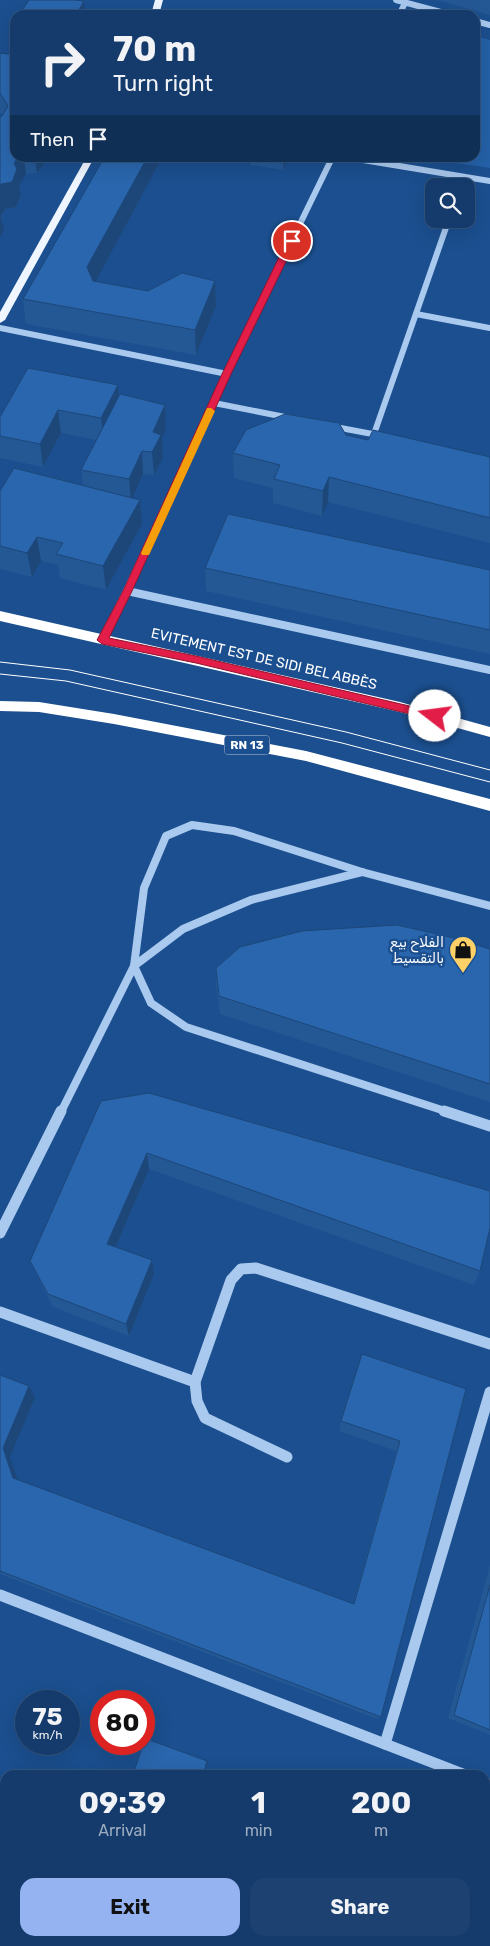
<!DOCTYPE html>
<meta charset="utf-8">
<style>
body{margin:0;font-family:Rubik,Cairo,sans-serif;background:#1d4271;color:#f1f3f6;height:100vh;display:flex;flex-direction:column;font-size:19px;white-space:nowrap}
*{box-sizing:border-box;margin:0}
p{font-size:16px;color:#9dadc1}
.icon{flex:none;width:28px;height:28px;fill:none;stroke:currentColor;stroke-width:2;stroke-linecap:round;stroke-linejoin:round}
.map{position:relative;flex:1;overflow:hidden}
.panel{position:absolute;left:0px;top:1770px;width:490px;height:176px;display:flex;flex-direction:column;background:#143b6b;border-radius:15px 15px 0 0;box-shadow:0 5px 20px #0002,0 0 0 1px #33557e}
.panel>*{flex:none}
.hud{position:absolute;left:10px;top:10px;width:470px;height:152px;border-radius:15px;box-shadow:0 5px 20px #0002,0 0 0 1px #33557e;background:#143b6b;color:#f1f3f6;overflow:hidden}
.controls{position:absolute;left:425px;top:178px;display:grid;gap:10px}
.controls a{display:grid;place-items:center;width:50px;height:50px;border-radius:10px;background:#143b6b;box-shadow:0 5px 20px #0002,0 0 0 1px #33557e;font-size:25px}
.speed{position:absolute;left:15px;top:1690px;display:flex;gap:10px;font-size:25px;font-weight:700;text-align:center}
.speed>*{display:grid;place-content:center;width:65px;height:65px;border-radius:50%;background:#143b6b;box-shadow:0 5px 20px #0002,0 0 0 1px #33557e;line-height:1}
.speed small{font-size:12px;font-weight:400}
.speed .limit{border:8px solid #d22;background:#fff;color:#111}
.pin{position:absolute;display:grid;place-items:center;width:42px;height:42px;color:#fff;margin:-21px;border:2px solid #fff;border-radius:50%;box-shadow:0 1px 5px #0007}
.me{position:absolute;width:55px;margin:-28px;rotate:285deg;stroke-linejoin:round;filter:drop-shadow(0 0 4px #0008)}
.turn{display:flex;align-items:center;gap:18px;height:105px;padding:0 20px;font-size:22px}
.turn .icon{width:65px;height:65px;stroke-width:2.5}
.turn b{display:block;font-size:35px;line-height:42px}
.then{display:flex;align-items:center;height:48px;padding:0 20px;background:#0003;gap:10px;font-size:19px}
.eta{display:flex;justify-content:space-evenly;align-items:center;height:85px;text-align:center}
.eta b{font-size:30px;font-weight:700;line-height:35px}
.cta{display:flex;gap:10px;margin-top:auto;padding:10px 20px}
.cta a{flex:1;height:58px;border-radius:15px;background:#95b2f1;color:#111;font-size:20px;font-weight:700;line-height:58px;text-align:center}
.cta a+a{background:#1d4271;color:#f1f3f6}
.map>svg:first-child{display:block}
</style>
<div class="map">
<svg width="490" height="1946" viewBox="0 0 490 1946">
<rect width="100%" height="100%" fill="#1b4f8f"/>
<polygon fill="#2461a8" points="475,36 490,40 490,168 423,158 475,158"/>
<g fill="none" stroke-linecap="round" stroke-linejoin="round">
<g stroke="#a9c9ee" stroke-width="6">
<polyline points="396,0 452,15"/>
<polyline points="399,15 405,3"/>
<polyline points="475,21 490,25"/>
<polyline points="351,158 490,181"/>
<polyline points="460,186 463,177"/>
<polyline points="416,314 490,328"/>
<polyline points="0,328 227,374 332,158"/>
<polyline points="214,403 290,418"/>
<polyline points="330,426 383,436"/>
<polyline points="374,434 449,219"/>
<polyline points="178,480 227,374"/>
</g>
<g stroke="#a9c9ee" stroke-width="8">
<polyline points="127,591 490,670"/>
<polyline points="102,640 127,591 179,479"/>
<polyline points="61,1112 134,966 183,929 251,900 362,872"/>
<polyline points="448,1112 186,1027 151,1003 134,966 144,888 166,836 192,825 234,831 362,872 490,906"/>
</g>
<g stroke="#a9c9ee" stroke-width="11">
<polyline points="444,1111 490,1126"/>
<polyline points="0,1233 61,1111"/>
<polyline points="0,1312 195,1382"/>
<polyline points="287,1457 205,1418 197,1401 195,1382 231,1280 241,1269 256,1268 490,1344"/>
<polyline points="0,1595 465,1775"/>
<polyline points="385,1744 490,1392"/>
<polyline points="485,1783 490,1785"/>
</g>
<g fill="#f0f6ff" fill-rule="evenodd">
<polygon points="155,0 163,0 159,15 151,15"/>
<polygon points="86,158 94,158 5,320 0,323 0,312"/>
</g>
<g fill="#fff" fill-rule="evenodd">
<polygon points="0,611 400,702 490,727 490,737 400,712 0,621"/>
<polygon points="0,701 39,702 114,714 306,751 490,799 490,811 306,761 114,724 39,712 0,711"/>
</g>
<g stroke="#fff" stroke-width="1">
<polyline points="0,662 70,670 346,732 490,770"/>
<polyline points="0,674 66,681 342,743 490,782"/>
</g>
</g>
<g fill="#245895">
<polygon points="437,0 490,0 490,15"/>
<polygon points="15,21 15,44 13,44 11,27"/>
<polygon points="0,53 15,158 48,158 37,173 26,174 19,186 21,195 16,207 5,209 2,216 4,230 0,237 2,116 0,112"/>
<polygon points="104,158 162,158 95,282 148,291 215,281 216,306 196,355 26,324 23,299"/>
<polygon points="246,158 289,158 283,170 251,165"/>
<polygon points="118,385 119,396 165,405 166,428 162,439 163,458 154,475 143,474 133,498 140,500 142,524 106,590 60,578 58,565 41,561 32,577 0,569 0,491 83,485 81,470 97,440 61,433 43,467 0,458 0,417"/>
<polygon points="346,435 368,440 490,457 490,543 328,502 322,516 273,503 273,488 234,478 233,453"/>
<polygon points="205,568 490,570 490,654 206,591"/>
<polygon points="490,949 490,1102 220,1014 216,986 216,968"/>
<polygon points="101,1101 480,1271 474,1285 149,1169 116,1247 152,1260 154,1274 129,1336 53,1307 36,1274 30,1261"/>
<polygon points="0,1375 35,1397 10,1457 17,1479 353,1604 396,1451 339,1431 341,1421 466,1389 381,1717 377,1719 0,1574"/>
<polygon points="490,1565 490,1735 448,1718"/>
</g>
<g fill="#1d4779">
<polygon points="84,1 86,15 76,15"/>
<polygon points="18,158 24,158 26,174 19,186 21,195 16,207 5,209 1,216 4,230 0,237 0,186"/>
<polygon points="35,158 48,158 37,173"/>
<polygon points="147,158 162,158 90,292 87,267"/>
<polygon points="284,158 289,158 283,170"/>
<polygon points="215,281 216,306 196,355 195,330"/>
<polygon points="118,385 120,409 104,441 101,418"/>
<polygon points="165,405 166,428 162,439 163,458 154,475 152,452 153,432"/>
<polygon points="58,410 61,433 43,467 40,444"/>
<polygon points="142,451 143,474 131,502 129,479"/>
<polygon points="329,477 328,502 322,516 323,491"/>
<polygon points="140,500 142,524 106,590 103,566"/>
<polygon points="37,537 41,561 32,577 27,553"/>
<polygon points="147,1153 149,1169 111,1258 107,1244"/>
<polygon points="152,1260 154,1274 129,1336 126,1324"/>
<polygon points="29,1386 35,1397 10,1457 20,1487 13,1478 3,1448"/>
<polygon points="207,1761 208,1761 204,1775 203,1775"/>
</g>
<g fill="#2a66ad" stroke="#1d4779">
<polygon points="29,0 74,0 84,1 76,15 19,15"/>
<polygon points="15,21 15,28 11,27"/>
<polygon points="0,53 15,55 15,158 18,158 14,163 17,169 12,182 1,184 0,186 0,117 2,116 8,106 0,93"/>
<polygon points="104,158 147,158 87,267 93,281 148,291 182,273 215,281 195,330 23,299"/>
<polygon points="28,368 118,385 101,418 58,410 40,444 0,436 0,417"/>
<polygon points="120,394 165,405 153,432 161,435 152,452 142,451 129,479 81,470"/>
<polygon points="285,414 339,423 346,435 368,440 373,430 490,457 490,518 329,477 323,491 274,479 280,465 233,453 246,430"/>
<polygon points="14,468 140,500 103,566 56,554 63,543 37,537 27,553 0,546 0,491"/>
<polygon points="228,514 490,570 490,630 205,568"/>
<polygon points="397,925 458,939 490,949 490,1084 219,996 216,968 240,947 302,931"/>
<polygon points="149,1093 490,1191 490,1228 480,1271 147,1153 107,1244 152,1260 126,1324 48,1294 30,1261 101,1101"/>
<polygon points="362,1354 466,1389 381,1717 0,1571 0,1375 29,1386 3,1448 13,1478 354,1604 400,1441 341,1421"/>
<polygon points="490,1585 490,1730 454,1715"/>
<polygon points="144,1738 207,1761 203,1775 133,1775 143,1744 144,1744"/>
</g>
<polygon fill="#e11d48" stroke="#92132f" points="292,238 296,241 231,374 132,591 109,638 196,656 435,712 440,716 435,720 196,663 102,644 97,640 123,591 222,374 287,241"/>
<polygon fill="#f59e0b" points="207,408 211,408 215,411 150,553 149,555 142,555 141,553"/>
<defs>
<symbol id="shop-pin" viewBox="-11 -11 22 30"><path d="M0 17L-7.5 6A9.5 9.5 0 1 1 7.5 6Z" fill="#ffd166" stroke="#1b4f8f"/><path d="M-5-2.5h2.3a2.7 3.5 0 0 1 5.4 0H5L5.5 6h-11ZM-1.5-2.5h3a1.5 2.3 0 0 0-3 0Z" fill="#111"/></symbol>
</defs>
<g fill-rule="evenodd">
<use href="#shop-pin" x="447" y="934" width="32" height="43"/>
</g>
<g text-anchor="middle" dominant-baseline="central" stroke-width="5" stroke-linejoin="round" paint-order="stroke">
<rect fill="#1b4f8f" stroke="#bbcadd" stroke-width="1" x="224.5" y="735.5" width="45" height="19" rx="4"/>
<g font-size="12" font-weight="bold" fill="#fff">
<text x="247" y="745">RN 13</text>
</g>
<g font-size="14" fill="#fff" stroke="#1b4f8f">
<text transform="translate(264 659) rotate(13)">EVITEMENT EST DE SIDI BEL ABBÈS</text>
</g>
<g font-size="14" fill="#fff" stroke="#1b4f8f" text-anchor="end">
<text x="444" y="942">الفلاح بيع<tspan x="444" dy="16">بالتقسيط</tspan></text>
</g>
</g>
</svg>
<div class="controls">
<a><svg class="icon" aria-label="search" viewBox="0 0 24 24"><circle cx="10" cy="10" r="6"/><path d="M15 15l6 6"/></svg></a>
</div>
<div class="speed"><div>75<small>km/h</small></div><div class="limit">80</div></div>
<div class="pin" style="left:292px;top:241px;background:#d93025"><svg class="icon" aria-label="arrive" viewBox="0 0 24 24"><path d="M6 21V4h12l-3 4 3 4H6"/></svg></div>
<svg class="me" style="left:435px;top:716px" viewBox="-20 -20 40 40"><circle r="19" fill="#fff"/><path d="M0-13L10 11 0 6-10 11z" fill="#e11d48"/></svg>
<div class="hud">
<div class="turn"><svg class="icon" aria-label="right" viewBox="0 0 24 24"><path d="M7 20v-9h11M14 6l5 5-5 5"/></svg><div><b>70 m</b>Turn right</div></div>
<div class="then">Then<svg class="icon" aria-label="arrive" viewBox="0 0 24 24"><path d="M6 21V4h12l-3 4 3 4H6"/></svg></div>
</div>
<section class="panel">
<div class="eta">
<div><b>09:39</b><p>Arrival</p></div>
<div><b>1</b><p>min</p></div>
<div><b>200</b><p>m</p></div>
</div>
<div class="cta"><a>Exit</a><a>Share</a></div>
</section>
</div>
